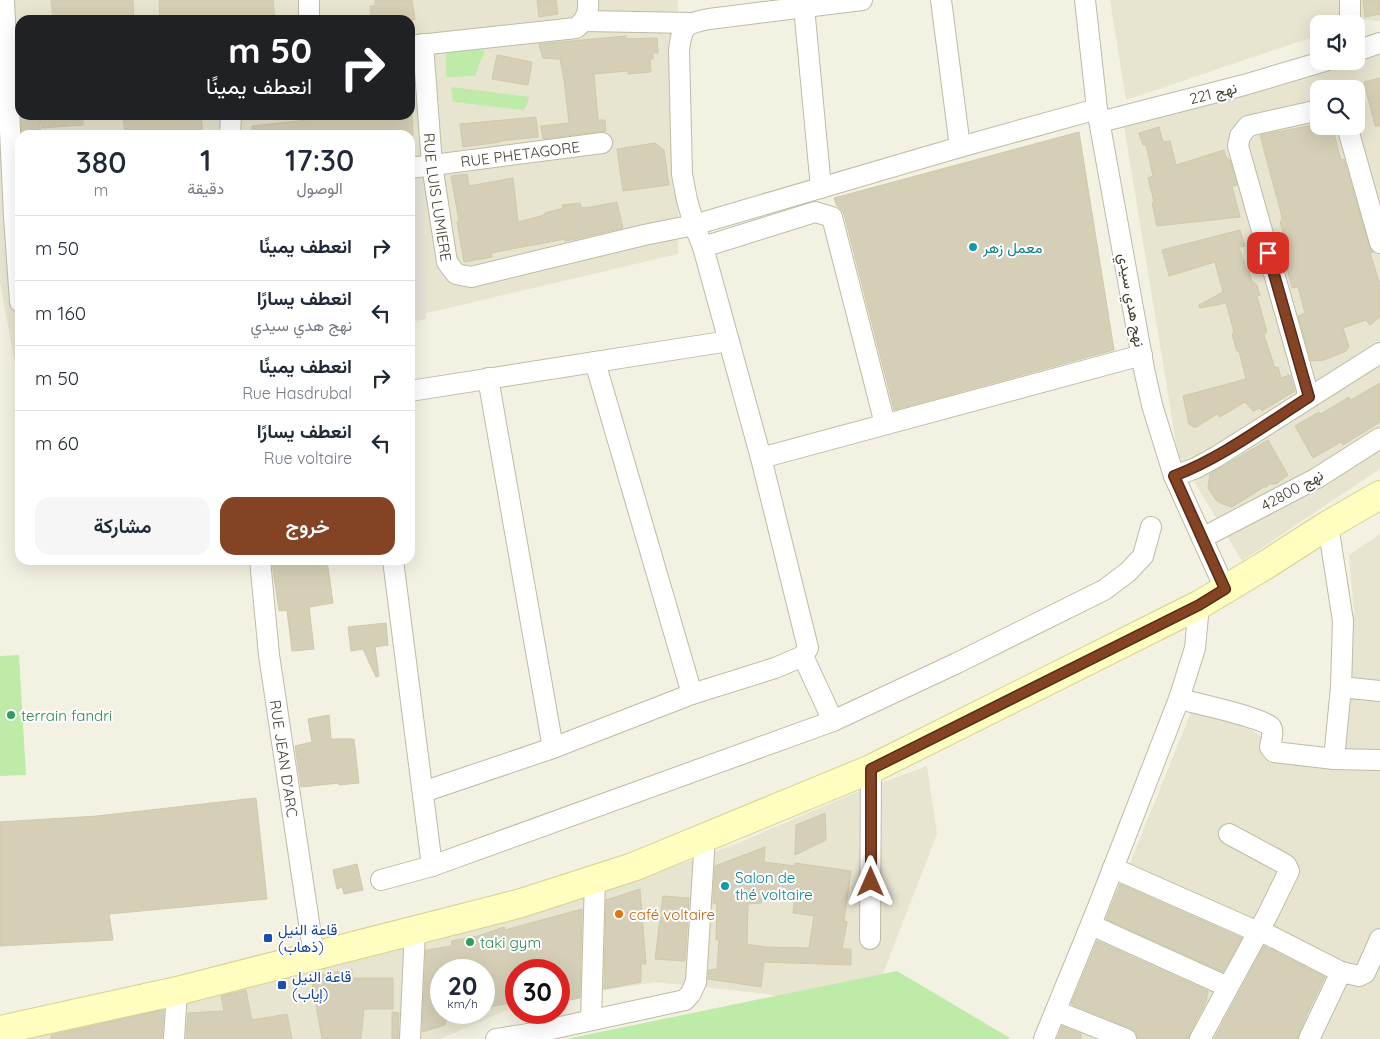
<!DOCTYPE html>
<html lang="ar">
<meta charset="utf-8">
<style>
body{margin:0;font-family:Quicksand,Vazirmatn,sans-serif;background:#f6f6f7;color:#1f2937;direction:rtl;height:100vh;display:flex;flex-direction:column;font-size:19px;white-space:nowrap}
*{box-sizing:border-box;margin:0}
p{font-size:16px;color:#747a83}
.icon{flex:none;width:28px;height:28px;fill:none;stroke:currentColor;stroke-width:2;stroke-linecap:round;stroke-linejoin:round}
.map{position:relative;flex:1;overflow:hidden;direction:ltr}
.sheet{position:absolute;left:15px;top:130px;width:400px;height:435px;display:flex;flex-direction:column;background:#fff;border-radius:15px;box-shadow:0 5px 20px #0002;direction:rtl}
.sheet>*{flex:none}
.banner{position:absolute;left:15px;top:15px;width:400px;height:105px;border-radius:15px;box-shadow:0 5px 20px #0002;direction:rtl;background:#202124;color:#fff;overflow:hidden}
.controls{position:absolute;left:1310px;top:15px;display:grid;gap:10px}
.controls a{display:grid;place-items:center;width:55px;height:55px;border-radius:10px;background:#fff;box-shadow:0 5px 20px #0002;font-size:25px}
.speed{position:absolute;left:430px;top:959px;display:flex;gap:10px;font-size:25px;font-weight:700;text-align:center}
.speed>*{display:grid;place-content:center;width:65px;height:65px;border-radius:50%;background:#fff;box-shadow:0 5px 20px #0002;line-height:1}
.speed small{font-size:12px;font-weight:400}
.speed .limit{border:8px solid #d22;background:#fff;color:#111}
.pin{position:absolute;display:grid;place-items:center;width:42px;height:42px;color:#fff;margin:-21px;border-radius:10px;box-shadow:0 2px 8px #0006}
.me{position:absolute;width:55px;margin:-28px;rotate:0deg;stroke-linejoin:round;filter:drop-shadow(0 0 4px #0008)}
.turn{display:flex;align-items:center;gap:18px;height:105px;padding:0 20px;font-size:22px}
.turn .icon{width:65px;height:65px;stroke-width:2.5}
.turn b{display:block;font-size:35px;line-height:42px}
.eta{display:flex;justify-content:space-evenly;align-items:center;height:85px;text-align:center}
.eta b{font-size:30px;font-weight:600;line-height:35px}
.primary-button{display:flex;gap:10px;margin-top:auto;padding:10px 20px}
.primary-button a{flex:1;height:58px;border-radius:15px;background:#844324;color:#fff;font-size:20px;font-weight:600;line-height:58px;text-align:center}
.primary-button a+a{background:#f6f6f7;color:#1f2937}
ul{padding:0;list-style:none}
li{display:flex;align-items:center;gap:15px;height:65px;padding:0 20px;border-top:1px solid #e0e1e3}
li div{flex:1}
li b{display:block;font-size:19px}
li em{font-style:normal}
.map>svg:first-child{display:block}
</style>
<div class="map">
<svg width="1380" height="1039" viewBox="0 0 1380 1039">
<rect width="100%" height="100%" fill="#f3f1e2"/>
<g fill="#e7e5d0" fill-rule="evenodd">
<path d="M0,0H678V254L410,317V135H20V392L0,282ZM20,20H410V115H20Z"/>
<polygon points="1110,0 1380,0 1380,21 1362,20 1352,24 1319,24 1319,35 1126,100"/>
<path d="M1380,48V469L1242,561L1178,455L1124,126L1336,61H1356V55ZM1319,89H1356V126H1319Z"/>
<polygon points="1380,534 1380,1039 1059,1039 1197,697 1279,747 1323,753 1354,613 1349,555"/>
<path d="M927,766L937,834L867,1015L767,994L655,982L559,998V970H516V1006L440,1039H11L529,911L611,889L736,844L862,790ZM441,970H484V1012H441Z"/>
</g>
<polygon fill="#e4e1d8" points="415,178 422,180 426,319 410,322 410,179"/>
<g fill="#beeba7">
<polygon points="485,50 475,76 446,77 446,51"/>
<polygon points="451,87 530,97 524,110 453,102"/>
<polygon points="19,655 26,775 0,776 0,656"/>
<polygon points="897,971 1010,1038 1009,1039 566,1039"/>
</g>
<g fill="#d5cfb7" stroke="#d0c9a9" fill-rule="evenodd">
<polygon points="51,0 133,0 134,20 103,20 103,17 75,20 74,17 53,19"/>
<polygon points="159,0 273,0 275,20 160,20"/>
<polygon points="375,0 412,0 415,20 371,20 370,6 375,6"/>
<polygon points="537,0 556,0 558,14 539,17"/>
<polygon points="1363,0 1380,0 1380,14 1365,17"/>
<polygon points="626,36 626,39 657,38 658,53 653,53 653,59 650,59 651,72 628,74 628,71 594,74 598,120 605,120 606,131 543,139 541,126 569,123 564,80 560,59 543,58 539,44"/>
<polygon points="497,55 532,62 528,85 492,79"/>
<polygon points="1380,78 1380,126 1375,126 1364,82"/>
<polygon points="39,115 83,115 83,125 42,128"/>
<polygon points="123,115 201,115 203,135 125,135"/>
<polygon points="352,115 412,115 413,135 252,135 252,126"/>
<polygon points="21,117 39,119 41,135 22,135"/>
<polygon points="536,117 538,137 500,141 500,142 463,147 460,124"/>
<polygon points="1319,124 1319,126 1332,126 1341,160 1344,159 1369,246 1373,252 1370,253 1380,284 1380,317 1370,325 1366,320 1343,328 1349,347 1346,351 1324,360 1311,361 1298,316 1305,313 1298,287 1292,288 1283,254 1289,252 1280,222 1282,220 1281,213 1260,135"/>
<polygon points="1159,127 1163,142 1170,141 1176,165 1224,150 1226,157 1230,160 1237,185 1232,186 1240,217 1157,226 1152,203 1154,202 1148,178 1153,176 1146,145 1143,145 1139,133"/>
<polygon points="1079,132 1114,350 894,410 844,214 841,209 837,206 834,198"/>
<polygon points="655,143 664,150 669,185 623,191 617,149"/>
<polygon points="467,174 469,186 513,178 518,222 545,215 545,213 563,208 562,205 580,203 581,207 585,208 617,202 623,228 576,239 565,241 565,239 491,253 492,257 464,262 457,222 459,221 451,176"/>
<polygon points="1240,230 1245,246 1239,247 1247,271 1249,271 1252,281 1257,285 1260,295 1257,296 1267,332 1264,335 1275,368 1278,367 1281,378 1290,375 1295,391 1262,411 1260,408 1253,411 1245,402 1220,417 1217,414 1195,428 1189,424 1183,396 1246,379 1239,351 1237,351 1232,334 1234,332 1226,303 1200,308 1199,305 1223,292 1215,262 1169,276 1162,250"/>
<polygon points="1380,383 1380,422 1343,445 1341,442 1313,458 1295,426 1319,412 1321,414 1349,397 1351,400"/>
<polygon points="1268,440 1288,475 1276,484 1269,484 1267,487 1264,487 1232,507 1222,504 1216,500 1208,488 1210,474"/>
<polygon points="290,560 327,560 333,603 309,607 314,649 292,651 287,610 279,611 272,563"/>
<polygon points="386,623 388,645 375,647 379,676 376,677 363,649 351,651 348,627"/>
<polygon points="329,715 331,739 354,739 359,783 339,785 339,783 301,787 295,746 312,742 308,719"/>
<polygon points="256,798 267,899 109,914 113,940 0,946 0,822 97,816"/>
<polygon points="825,813 826,840 795,855 796,825"/>
<path d="M765,847L764,862L795,866V863L851,871L844,921L847,922L842,949H851V965L764,962L761,987L708,979L709,970L717,969L719,940H716L717,904L713,903L715,866ZM795,896L793,913L814,916L809,948L765,947L747,944L748,904L761,903L762,898Z"/>
<polygon points="357,864 363,890 344,894 342,887 337,889 333,870"/>
<polygon points="1120,884 1242,938 1223,972 1106,919"/>
<polygon points="640,889 646,964 641,964 641,982 604,989 606,900"/>
<polygon points="663,896 689,898 685,961 655,959"/>
<polygon points="582,909 580,998 559,1002 559,970 514,970 515,1002 484,1008 484,970 441,970 441,1012 449,1012 445,1025 422,1032 426,950 451,946 452,941 478,936 504,927 505,930"/>
<polygon points="1097,941 1208,991 1206,1002 1190,1033 1188,1039 1138,1039 1136,1032 1130,1028 1071,1004"/>
<polygon points="1264,946 1325,977 1307,1014 1297,1039 1214,1039"/>
<polygon points="352,969 352,978 393,978 393,1009 364,1009 361,1039 322,1039 311,977"/>
<polygon points="246,990 252,1020 287,1014 292,1039 186,1039 188,1013 224,1011 221,996"/>
<polygon points="162,1010 164,1010 162,1039 51,1039 51,1035"/>
<polygon points="392,1012 399,1013 398,1039 392,1039"/>
<polygon points="1062,1026 1081,1034 1081,1039 1057,1039"/>
</g>
<g fill="none" stroke-linecap="round" stroke-linejoin="round">
<defs>
<g id="street">
<polyline points="4,0 14,217 20,302"/>
<polyline points="309,0 309,20"/>
<path d="M862,0L709,19C684,24 682,26 679,51L682,174L687,200L694,225L703,247L761,458L1142,355"/>
<polyline points="941,0 960,147"/>
<polyline points="1085,0 1097,109 1144,369 1152,405 1174,476 1225,589"/>
<polyline points="1350,0 1350,24"/>
<polyline points="804,7 821,188"/>
<polyline points="585,21 691,23"/>
<path id="s1" d="M423,44L432,165L447,262L456,274L471,277L644,235L694,225L960,147L1097,109"/>
<path d="M410,46L576,28C586,20 589,13 588,0"/>
<polyline points="1356,51 1380,43"/>
<polyline points="1100,122 1244,85 1325,61"/>
<polyline points="1347,126 1380,243"/>
<polyline points="230,135 231,115"/>
<path id="s2" d="M410,168L602,143"/>
<polyline points="703,247 815,212 832,217 885,424"/>
<polyline points="595,362 692,694"/>
<polyline points="488,378 553,748"/>
<polyline points="410,391 729,341"/>
<polyline points="1309,397 1238,146 1240,136 1248,126 1319,110"/>
<polyline points="1174,476 1196,468 1216,457 1380,353"/>
<polyline points="1328,525 1343,621 1341,687 1334,759"/>
<polyline points="1202,538 1317,478 1380,438"/>
<path id="s3" d="M260,560L269,655L314,956"/>
<polyline points="393,560 432,866"/>
<polyline points="803,656 833,721"/>
<polyline points="1341,687 1380,691"/>
<path d="M1179,699C1195,703 1263,718 1271,727C1274,732 1271,741 1270,747L1274,752L1334,759L1380,760"/>
<polyline points="423,792 553,748 692,694 775,668 803,656 808,648 761,458"/>
<polyline points="1113,868 1258,932"/>
<polyline points="381,880 432,866 833,721 957,663 1104,590 1128,572 1143,556 1151,527"/>
<polyline points="1091,925 1228,987"/>
<polyline points="1259,930 1341,972 1309,1039"/>
<polyline points="870,939 871,769"/>
<polyline points="1341,972 1359,976 1365,973 1380,939"/>
<polyline points="1056,1011 1126,1039"/>
<polyline points="591,1020 595,879"/>
<polyline points="174,1039 177,991"/>
<polyline points="410,1039 415,930"/>
<polyline points="496,1039 528,1034 685,1000 691,993 696,982 705,837"/>
<polyline points="1044,1039 1096,912 1179,699 1195,648 1199,605"/>
<polyline points="1200,1039 1268,914 1289,871 1286,865 1281,862 1229,834"/>
</g>
<polyline id="secondary" points="0,1030 177,991 518,904 633,867 871,769 1199,605 1264,566 1328,525 1380,495"/>
</defs>
<use href="#street" stroke="#bfbba4" stroke-width="22"/>
<use href="#secondary" stroke="#d6d28d" stroke-width="30"/>
<use href="#street" stroke="#fff" stroke-width="20"/>
<use href="#secondary" stroke="#fffdc0" stroke-width="28"/>
</g>
<g fill="none" stroke-linecap="round" stroke-linejoin="round">
<defs>
<path id="route" d="M871,882V769L1199,605L1225,589L1174,476C1223,457 1265,425 1309,397L1268,253"/>
</defs>
<use href="#route" stroke="#562c17" stroke-width="12"/>
<use href="#route" stroke="#844324" stroke-width="9"/>
</g>
<g fill="#0f9aa8" stroke="#fff" stroke-width="2">
<circle cx="973" cy="247" r="5"/>
<circle cx="725" cy="886" r="5"/>
</g>
<g fill="#2e9e5b" stroke="#fff" stroke-width="2">
<circle cx="11" cy="715" r="5"/>
<circle cx="470" cy="942" r="5"/>
</g>
<circle fill="#e8710a" stroke="#fff" stroke-width="2" cx="619" cy="914" r="5"/>
<g fill="#1a4fb4" stroke="#fff" stroke-width="2">
<rect x="263" y="933" width="10" height="10" rx="2.5"/>
<rect x="277" y="980" width="10" height="10" rx="2.5"/>
</g>
<g text-anchor="middle" dominant-baseline="central" stroke-width="4" stroke-linejoin="round" paint-order="stroke">
<g font-size="15" fill="#454132" stroke="#fff">
<text transform="translate(1213 93) rotate(-14)">نهج 221</text>
<text stroke="none"><textPath href="#s2" startOffset="111">RUE PHETAGORE</textPath></text>
<text stroke="none"><textPath href="#s1" startOffset="154">RUE LUIS LUMIERE</textPath></text>
<text transform="translate(1132 300) rotate(80)">نهج هدي سيدي</text>
<text transform="translate(1292 490) rotate(-29)">نهج 42800</text>
<text stroke="none"><textPath href="#s3" startOffset="200">RUE JEAN D'ARC</textPath></text>
</g>
<g font-size="15" fill="#0d838f" stroke="#fff" text-anchor="start">
<text x="983" y="247">معمل زهر</text>
<text x="735" y="877">Salon de<tspan x="735" dy="17">thé voltaire</tspan></text>
</g>
<g font-size="15" fill="#27864d" stroke="#fff" text-anchor="start">
<text x="21" y="715">terrain fandri</text>
<text x="480" y="942">taki gym</text>
</g>
<g font-size="15" fill="#c56008" stroke="#fff" text-anchor="start">
<text x="629" y="914">café voltaire</text>
</g>
<g font-size="15" fill="#164399" stroke="#fff" text-anchor="start">
<text x="278" y="929">قاعة النيل<tspan x="278" dy="17">(ذهاب)</tspan></text>
<text x="292" y="976">قاعة النيل<tspan x="292" dy="17">(إياب)</tspan></text>
</g>
</g>
</svg>
<div class="controls">
<a><svg class="icon" aria-label="sound" viewBox="0 0 24 24"><path d="M4 9h4l5-4v14l-5-4H4zM17 9q2 3 0 6"/></svg></a>
<a><svg class="icon" aria-label="search" viewBox="0 0 24 24"><circle cx="10" cy="10" r="6"/><path d="M15 15l6 6"/></svg></a>
</div>
<div class="speed"><div>20<small>km/h</small></div><div class="limit">30</div></div>
<div class="pin" style="left:1268px;top:253px;background:#d93025"><svg class="icon" aria-label="arrive" viewBox="0 0 24 24"><path d="M6 21V4h12l-3 4 3 4H6"/></svg></div>
<svg class="me" style="left:871px;top:882px" viewBox="-20 -20 40 40"><path d="M0-17L14 15 0 8-14 15z" fill="#844324" stroke="#fff" stroke-width="4"/></svg>
<div class="banner">
<div class="turn"><svg class="icon" aria-label="right" viewBox="0 0 24 24"><path d="M7 20v-9h11M14 6l5 5-5 5"/></svg><div><b>50 m</b>انعطف يمينًا</div></div>
</div>
<section class="sheet">
<div class="eta">
<div><b>17:30</b><p>الوصول</p></div>
<div><b>1</b><p>دقيقة</p></div>
<div><b>380</b><p>m</p></div>
</div>
<ul>
<li><svg class="icon" aria-label="right" viewBox="0 0 24 24"><path d="M7 20v-9h11M14 6l5 5-5 5"/></svg><div><b>انعطف يمينًا</b></div><em>50 m</em></li>
<li><svg class="icon" aria-label="left" viewBox="0 0 24 24"><path d="M17 20v-9H6M10 6l-5 5 5 5"/></svg><div><b>انعطف يسارًا</b><p>نهج هدي سيدي</p></div><em>160 m</em></li>
<li><svg class="icon" aria-label="right" viewBox="0 0 24 24"><path d="M7 20v-9h11M14 6l5 5-5 5"/></svg><div><b>انعطف يمينًا</b><p>Rue Hasdrubal</p></div><em>50 m</em></li>
<li><svg class="icon" aria-label="left" viewBox="0 0 24 24"><path d="M17 20v-9H6M10 6l-5 5 5 5"/></svg><div><b>انعطف يسارًا</b><p>Rue voltaire</p></div><em>60 m</em></li>
</ul>
<div class="primary-button"><a>خروج</a><a>مشاركة</a></div>
</section>
</div>
